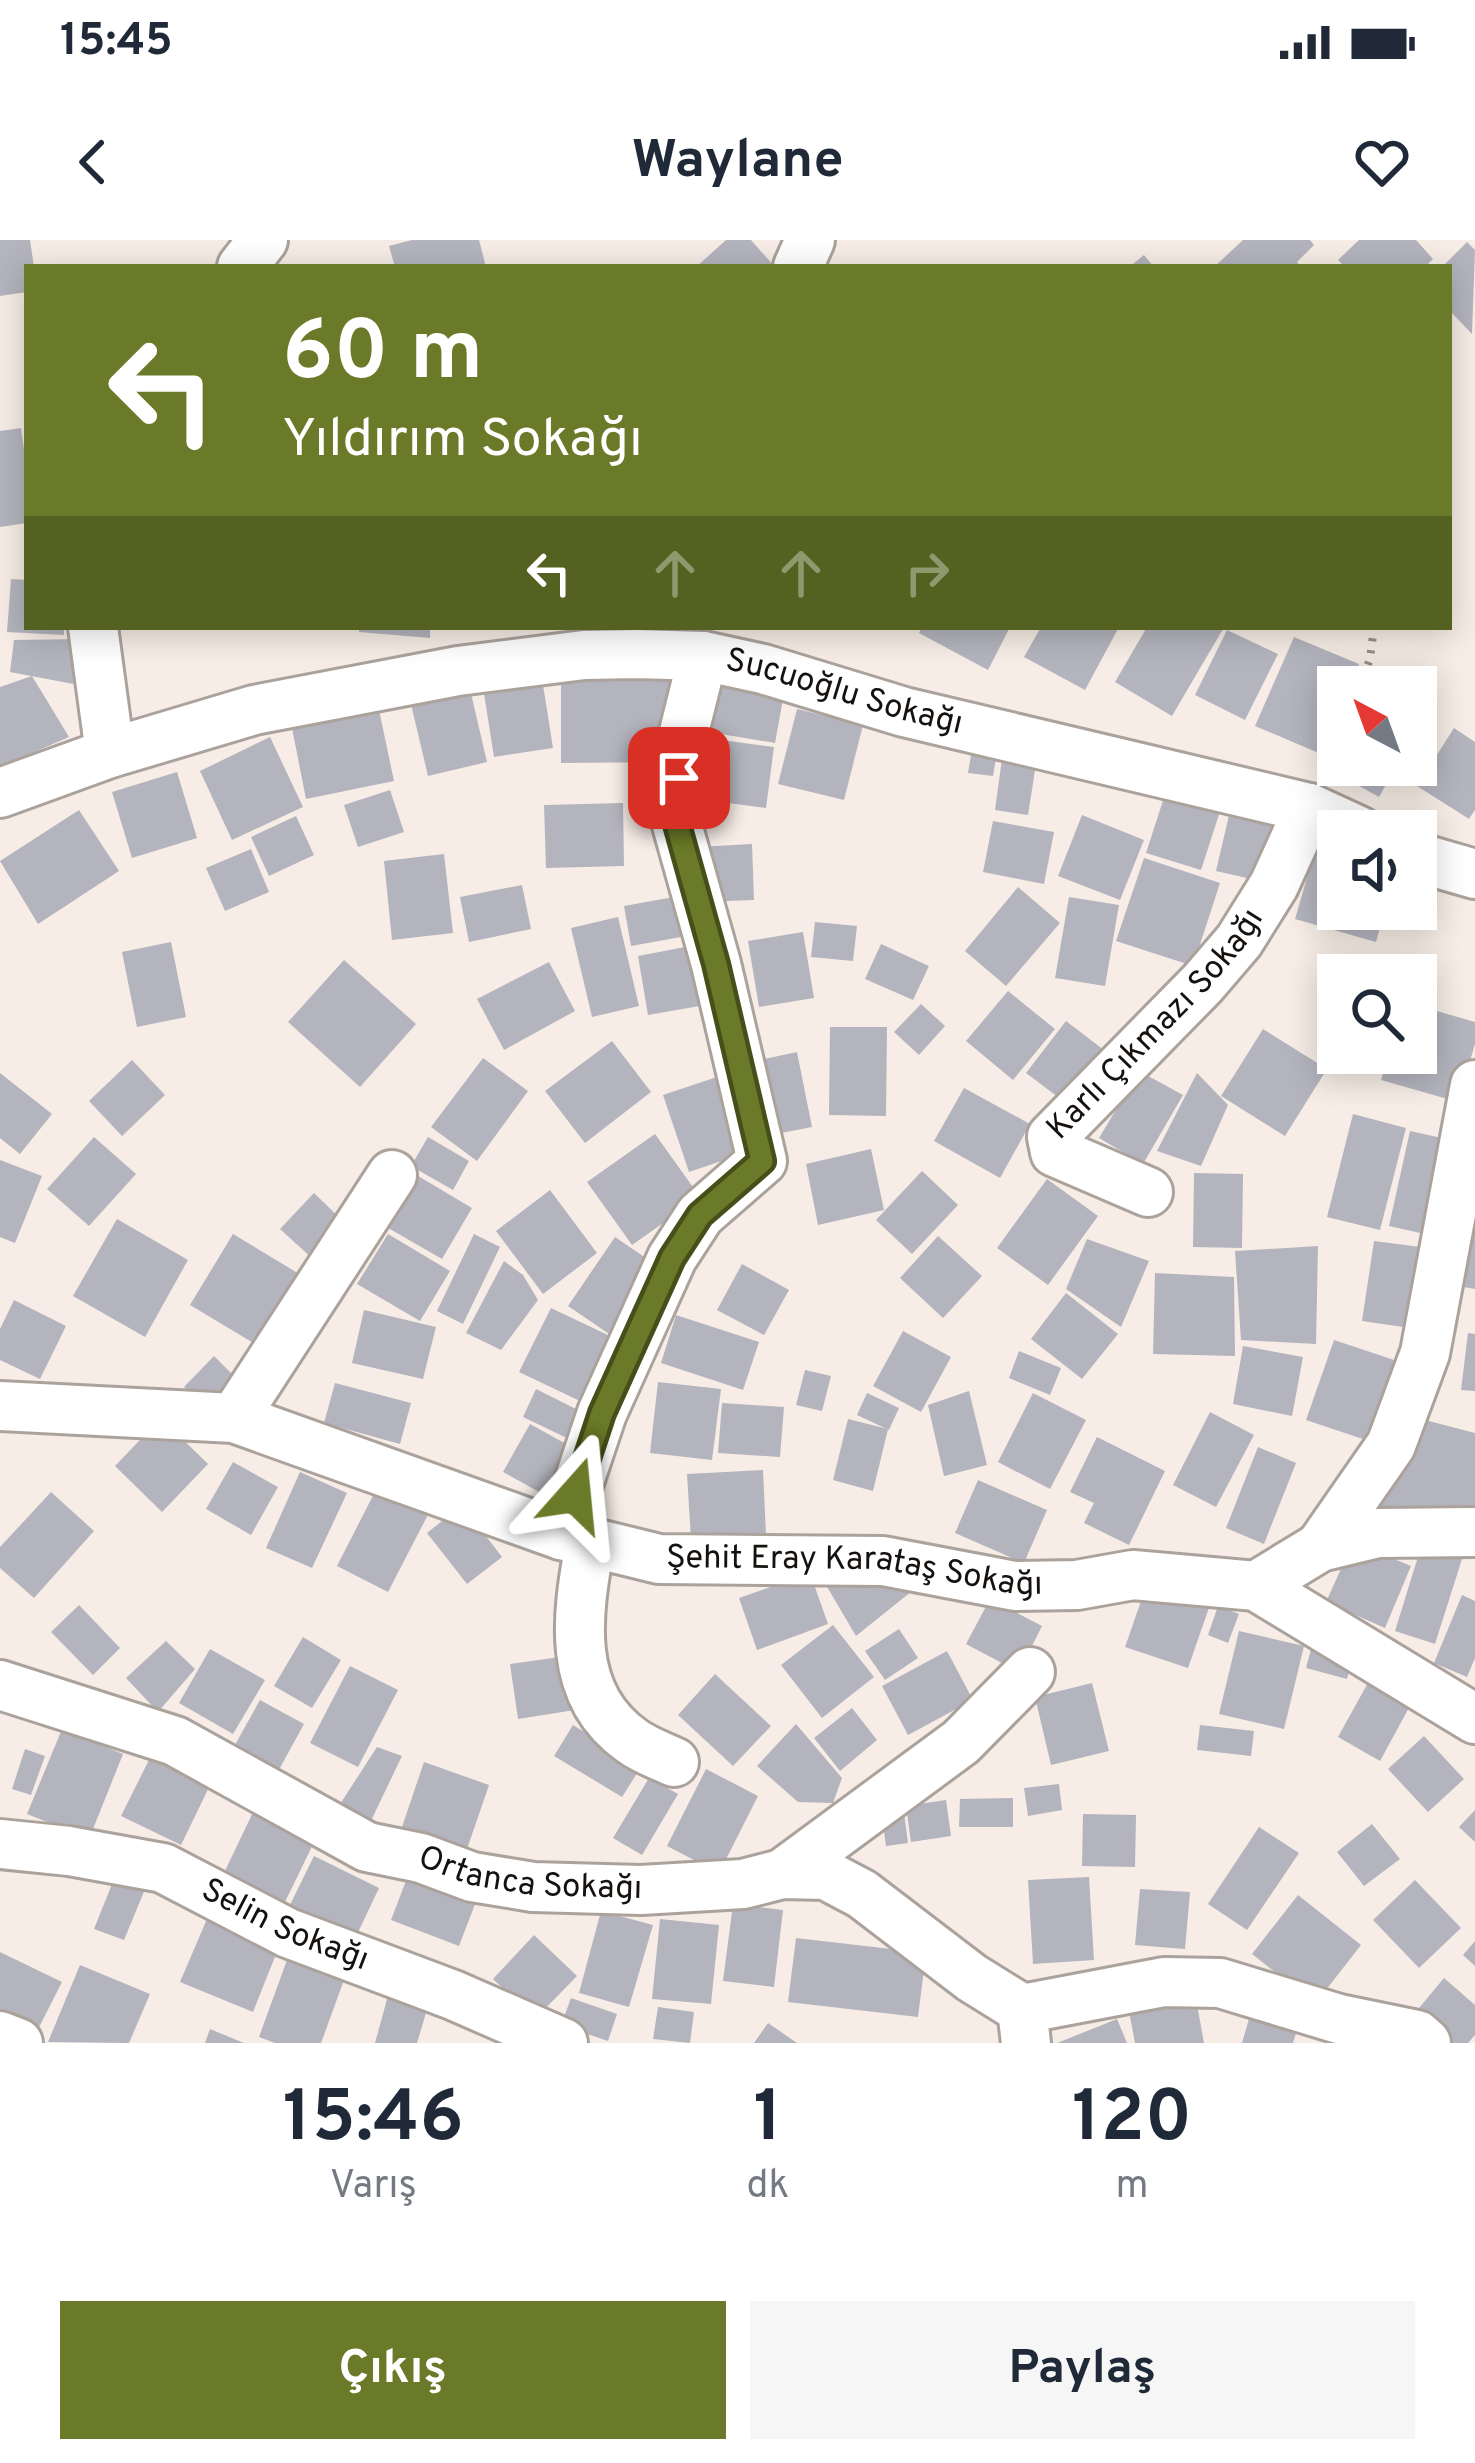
<!DOCTYPE html>
<html lang="tr">
<meta charset="utf-8">
<style>
body{margin:0;font-family:Overpass,sans-serif;background:#f6f6f7;color:#1f2937;height:100vh;display:flex;flex-direction:column;font-size:45px;white-space:nowrap}
*{box-sizing:border-box;margin:0}
p{font-size:39px;color:#747a83}
.icon{flex:none;width:66px;height:66px;fill:none;stroke:currentColor;stroke-width:2;stroke-linecap:round;stroke-linejoin:round}
.map{position:relative;height:1803px;overflow:hidden}
.panel{display:flex;flex-direction:column;background:#fff;flex:1}
.panel>*{flex:none}
.guide{position:absolute;left:24px;top:24px;width:1428px;height:366px;border-radius:0px;box-shadow:0 6px 30px #0003;background:#6b7a28;color:#fff;overflow:hidden}
.needle{width:78px;rotate:319deg}
.tools{position:absolute;left:1317px;top:426px;display:grid;gap:24px}
.tools a{display:grid;place-items:center;width:120px;height:120px;border-radius:0px;background:#fff;box-shadow:0 6px 30px #0003;font-size:60px}
.pin{position:absolute;display:grid;place-items:center;width:102px;height:102px;color:#fff;margin:-51px;border-radius:24px;box-shadow:0 6px 18px #0006}
.me{position:absolute;width:132px;margin:-66px;rotate:18deg;stroke-linejoin:round;filter:drop-shadow(0 0 9px #0008)}
.turn{display:flex;align-items:center;gap:42px;height:252px;padding:0 60px;font-size:54px}
.turn .icon{width:156px;height:156px;stroke-width:2.5}
.turn b{display:block;font-size:84px;line-height:102px}
.lanes{display:flex;align-items:center;height:114px;padding:0 60px;background:#0003;justify-content:center;gap:60px;direction:ltr}
.lanes .off{opacity:.35}
.eta{display:flex;justify-content:space-evenly;align-items:center;height:204px;text-align:center}
.eta b{font-size:72px;font-weight:700;line-height:84px}
.cta{display:flex;gap:24px;margin-top:auto;padding:24px 60px}
.cta a{flex:1;height:138px;border-radius:0px;background:#6b7a28;color:#fff;font-size:48px;font-weight:700;line-height:138px;text-align:center}
.cta a+a{background:#f6f6f7;color:#1f2937}
.status{display:flex;justify-content:space-between;align-items:center;height:84px;padding:0 60px;background:#fff;direction:ltr}
.status svg{height:33px;fill:currentColor}
header{display:flex;justify-content:space-between;align-items:center;height:156px;padding:0 60px;background:#fff;font-size:54px;font-weight:700}
.map>svg:first-child{display:block}
</style>
<div class="status"><b>15:45</b><svg viewBox="0 0 49 12"><path d="M0 12V9h3v3zM5 12V6h3v6zM10 12V3h3v9zM15 12V0h3v12zM26 1h20v11H26zM47 4h2v5h-2z"/></svg></div>
<header><svg class="icon" aria-label="back" viewBox="0 0 24 24"><path d="M15 5l-7 7 7 7"/></svg>Waylane<svg class="icon" aria-label="heart" viewBox="0 0 24 24"><path d="M12 20l-8-8c-3-5 5-10 8-4 3-6 11-1 8 4z"/></svg></header>
<div class="map">
<svg width="1475" height="1803" viewBox="0 0 1475 1803">
<rect width="100%" height="100%" fill="#f7ede6"/>
<g fill="#b4b4be">
<polygon points="0,0 30,0 34,27 27,27 27,52 0,56"/>
<polygon points="412,0 479,0 486,27 395,27 389,6"/>
<polygon points="726,0 751,0 775,27 696,27"/>
<polygon points="1243,0 1310,0 1314,5 1297,22 1301,27 1214,27"/>
<polygon points="1359,0 1416,0 1433,19 1425,27 1345,27 1338,20"/>
<polygon points="1467,2 1475,10 1472,94 1449,70 1449,27 1442,27"/>
<polygon points="1144,15 1154,27 1129,27"/>
<polygon points="21,188 27,231 27,283 0,287 0,191"/>
<polygon points="11,339 27,340 27,387 64,387 64,395 7,392"/>
<polygon points="360,387 430,387 430,398 359,392"/>
<polygon points="922,387 1010,387 988,430 919,393"/>
<polygon points="1041,387 1119,387 1085,450 1024,417"/>
<polygon points="1147,387 1223,389 1172,476 1115,442"/>
<polygon points="1227,390 1278,414 1245,480 1195,455"/>
<polygon points="1294,397 1359,424 1350,447 1338,447 1338,474 1321,514 1255,486"/>
<polygon points="84,399 84,446 10,432 14,400"/>
<polygon points="541,432 553,508 494,517 482,441"/>
<polygon points="676,432 676,522 561,523 561,433"/>
<polygon points="32,436 69,497 0,527 0,447"/>
<polygon points="712,436 785,448 775,503 703,491"/>
<polygon points="469,445 487,522 428,536 410,460"/>
<polygon points="797,469 863,485 844,560 778,544"/>
<polygon points="379,470 394,541 306,559 292,488"/>
<polygon points="1454,488 1475,502 1475,570 1469,579 1417,546"/>
<polygon points="270,497 303,567 232,600 200,531"/>
<polygon points="707,498 774,507 766,568 698,559"/>
<polygon points="1338,508 1338,525 1397,525 1379,557 1327,528"/>
<polygon points="972,509 997,513 993,536 968,533"/>
<polygon points="1002,519 1036,524 1028,575 995,570"/>
<polygon points="177,532 197,598 132,618 112,552"/>
<polygon points="1169,542 1224,559 1201,630 1146,613"/>
<polygon points="390,550 404,592 358,607 344,565"/>
<polygon points="1233,558 1287,570 1269,643 1216,631"/>
<polygon points="623,563 624,626 546,628 544,565"/>
<polygon points="79,570 119,631 38,684 0,621"/>
<polygon points="1082,575 1144,600 1120,660 1058,636"/>
<polygon points="296,576 314,615 269,636 251,597"/>
<polygon points="993,581 1054,592 1044,644 983,632"/>
<polygon points="1320,593 1338,598 1338,669 1385,669 1376,702 1295,679"/>
<polygon points="752,604 754,660 699,662 697,607"/>
<polygon points="251,609 269,652 225,671 206,628"/>
<polygon points="444,614 453,693 392,700 384,621"/>
<polygon points="1144,618 1220,643 1193,726 1116,701"/>
<polygon points="522,645 531,689 469,702 460,657"/>
<polygon points="1018,647 1060,683 1006,746 965,711"/>
<polygon points="685,655 692,695 631,706 624,666"/>
<polygon points="1069,657 1119,665 1105,746 1055,738"/>
<polygon points="618,677 639,766 592,777 571,688"/>
<polygon points="815,682 857,686 853,721 811,717"/>
<polygon points="803,692 814,758 759,767 748,701"/>
<polygon points="171,702 186,777 137,787 122,712"/>
<polygon points="701,704 711,764 648,775 638,716"/>
<polygon points="881,704 929,726 913,760 865,739"/>
<polygon points="344,720 416,784 360,847 288,782"/>
<polygon points="549,722 575,771 504,810 477,759"/>
<polygon points="1008,751 1055,789 1013,840 966,801"/>
<polygon points="921,764 945,786 919,815 894,792"/>
<polygon points="1416,765 1475,782 1475,804 1458,862 1381,840 1389,813 1416,813"/>
<polygon points="1066,781 1109,814 1070,866 1026,833"/>
<polygon points="830,787 887,787 886,876 829,875"/>
<polygon points="1263,789 1327,829 1285,896 1221,856"/>
<polygon points="612,801 651,852 585,903 545,851"/>
<polygon points="797,812 812,887 766,896 751,822"/>
<polygon points="483,818 528,851 477,921 431,887"/>
<polygon points="132,820 165,855 122,896 89,861"/>
<polygon points="1139,831 1183,855 1143,924 1099,898"/>
<polygon points="0,833 52,874 20,914 0,898"/>
<polygon points="729,833 754,910 689,932 663,855"/>
<polygon points="1197,833 1228,865 1201,926 1157,911"/>
<polygon points="964,848 1030,884 1000,938 934,901"/>
<polygon points="1353,874 1406,888 1380,990 1327,977"/>
<polygon points="1410,891 1460,902 1438,997 1389,986"/>
<polygon points="655,894 700,957 632,1005 587,942"/>
<polygon points="94,897 136,934 89,986 47,949"/>
<polygon points="428,897 469,921 453,950 411,926"/>
<polygon points="871,909 884,970 818,985 806,924"/>
<polygon points="0,920 42,936 15,1003 0,997"/>
<polygon points="922,931 958,965 912,1014 876,980"/>
<polygon points="413,933 472,968 442,1019 383,985"/>
<polygon points="1194,933 1243,934 1242,1008 1193,1007"/>
<polygon points="1047,939 1098,976 1048,1045 997,1008"/>
<polygon points="550,950 597,1013 543,1054 496,991"/>
<polygon points="314,953 348,986 314,1020 280,989"/>
<polygon points="1475,961 1475,1049 1452,1045"/>
<polygon points="117,979 188,1020 145,1097 73,1056"/>
<polygon points="233,994 301,1035 257,1105 190,1065"/>
<polygon points="388,994 450,1031 420,1081 357,1044"/>
<polygon points="474,994 500,1007 463,1084 437,1071"/>
<polygon points="938,996 982,1036 943,1078 900,1038"/>
<polygon points="615,997 662,1029 615,1098 568,1066"/>
<polygon points="1087,999 1149,1021 1121,1087 1066,1049"/>
<polygon points="1374,1001 1436,1009 1424,1090 1362,1081"/>
<polygon points="1318,1006 1316,1104 1241,1100 1235,1011"/>
<polygon points="504,1021 523,1035 538,1060 501,1110 466,1093"/>
<polygon points="742,1024 789,1050 764,1095 717,1070"/>
<polygon points="1155,1033 1234,1037 1235,1116 1153,1114"/>
<polygon points="1066,1053 1118,1094 1082,1139 1031,1099"/>
<polygon points="14,1060 66,1086 40,1139 0,1120 0,1089"/>
<polygon points="551,1068 612,1097 580,1161 519,1132"/>
<polygon points="364,1070 436,1087 423,1139 352,1123"/>
<polygon points="676,1075 759,1102 743,1150 661,1123"/>
<polygon points="903,1091 951,1117 921,1172 873,1146"/>
<polygon points="1468,1093 1475,1094 1475,1151 1461,1150"/>
<polygon points="1334,1100 1406,1124 1378,1204 1306,1180"/>
<polygon points="1243,1106 1303,1117 1292,1176 1233,1164"/>
<polygon points="1019,1111 1061,1128 1050,1155 1009,1138"/>
<polygon points="214,1116 237,1139 207,1170 184,1147"/>
<polygon points="805,1130 831,1136 822,1171 796,1165"/>
<polygon points="658,1142 721,1149 712,1220 650,1213"/>
<polygon points="335,1143 411,1163 400,1204 324,1183"/>
<polygon points="536,1149 586,1174 573,1201 523,1177"/>
<polygon points="969,1151 987,1225 944,1236 928,1165"/>
<polygon points="867,1153 899,1168 889,1190 857,1175"/>
<polygon points="1033,1153 1086,1180 1050,1249 998,1222"/>
<polygon points="722,1163 784,1167 780,1217 718,1213"/>
<polygon points="1210,1172 1254,1195 1216,1267 1173,1245"/>
<polygon points="161,1178 208,1224 162,1272 115,1226"/>
<polygon points="848,1179 888,1189 873,1251 833,1240"/>
<polygon points="1425,1180 1475,1193 1475,1270 1376,1269"/>
<polygon points="530,1184 577,1210 550,1258 503,1232"/>
<polygon points="1097,1197 1165,1231 1129,1305 1084,1283 1094,1263 1070,1252"/>
<polygon points="1258,1207 1296,1223 1264,1304 1226,1288"/>
<polygon points="233,1222 278,1247 251,1295 206,1269"/>
<polygon points="763,1230 766,1295 691,1299 687,1234"/>
<polygon points="300,1232 347,1253 312,1328 266,1308"/>
<polygon points="382,1238 433,1265 388,1352 337,1326"/>
<polygon points="978,1240 1047,1270 1024,1323 955,1293"/>
<polygon points="51,1252 94,1291 34,1358 0,1328 0,1307"/>
<polygon points="462,1265 502,1317 467,1344 427,1293"/>
<polygon points="1353,1302 1411,1326 1385,1388 1326,1362"/>
<polygon points="1421,1307 1462,1319 1435,1404 1395,1391"/>
<polygon points="810,1333 828,1384 757,1410 739,1358"/>
<polygon points="823,1340 917,1347 856,1396"/>
<polygon points="1147,1344 1210,1365 1188,1428 1125,1407"/>
<polygon points="1462,1355 1475,1361 1475,1418 1467,1437 1434,1423"/>
<polygon points="990,1359 1042,1386 1019,1432 966,1404"/>
<polygon points="79,1365 120,1408 93,1435 51,1392"/>
<polygon points="1218,1366 1239,1374 1228,1403 1208,1395"/>
<polygon points="833,1385 874,1437 822,1478 781,1425"/>
<polygon points="899,1389 918,1418 885,1440 865,1411"/>
<polygon points="1239,1391 1304,1406 1284,1489 1219,1474"/>
<polygon points="303,1397 341,1420 312,1468 274,1446"/>
<polygon points="166,1401 195,1429 158,1472 126,1438"/>
<polygon points="1313,1402 1354,1413 1347,1439 1306,1428"/>
<polygon points="210,1409 265,1440 233,1494 179,1463"/>
<polygon points="947,1411 973,1460 908,1495 882,1446"/>
<polygon points="567,1416 575,1470 518,1479 510,1424"/>
<polygon points="350,1426 398,1450 358,1527 310,1503"/>
<polygon points="715,1434 771,1486 733,1526 678,1475"/>
<polygon points="1369,1441 1411,1464 1380,1521 1338,1497"/>
<polygon points="1092,1443 1109,1511 1051,1525 1035,1457"/>
<polygon points="260,1460 304,1484 275,1537 231,1512"/>
<polygon points="852,1468 877,1500 840,1531 814,1498"/>
<polygon points="796,1484 842,1538 833,1563 798,1562 757,1526"/>
<polygon points="573,1485 641,1527 622,1557 554,1516"/>
<polygon points="1200,1485 1254,1491 1251,1516 1197,1510"/>
<polygon points="62,1489 123,1514 89,1599 27,1574"/>
<polygon points="1424,1496 1464,1539 1428,1572 1388,1529"/>
<polygon points="377,1507 402,1516 366,1591 331,1578"/>
<polygon points="25,1509 45,1516 31,1555 12,1549"/>
<polygon points="154,1510 213,1539 181,1605 121,1576"/>
<polygon points="424,1522 489,1545 467,1609 402,1587"/>
<polygon points="706,1529 758,1556 719,1633 667,1606"/>
<polygon points="649,1538 678,1554 642,1615 613,1598"/>
<polygon points="1059,1544 1062,1570 1028,1576 1024,1548"/>
<polygon points="1013,1558 1013,1587 959,1587 960,1559"/>
<polygon points="946,1560 951,1596 911,1602 906,1566"/>
<polygon points="256,1566 317,1596 284,1664 223,1635"/>
<polygon points="1475,1570 1475,1602 1459,1587"/>
<polygon points="904,1573 908,1603 886,1606 882,1576"/>
<polygon points="1083,1574 1136,1575 1135,1627 1082,1626"/>
<polygon points="1372,1584 1400,1619 1364,1646 1337,1612"/>
<polygon points="1259,1587 1299,1613 1247,1690 1208,1664"/>
<polygon points="314,1616 379,1648 352,1705 286,1673"/>
<polygon points="412,1625 480,1651 459,1706 391,1680"/>
<polygon points="118,1629 148,1642 124,1700 94,1689"/>
<polygon points="1089,1637 1094,1720 1033,1724 1028,1640"/>
<polygon points="1415,1640 1461,1688 1419,1728 1373,1680"/>
<polygon points="1140,1649 1190,1652 1185,1709 1135,1705"/>
<polygon points="1298,1655 1361,1705 1315,1764 1252,1714"/>
<polygon points="733,1664 783,1670 774,1747 723,1741"/>
<polygon points="601,1671 653,1685 629,1767 579,1753"/>
<polygon points="207,1679 278,1709 253,1772 180,1742"/>
<polygon points="660,1679 719,1685 711,1764 652,1759"/>
<polygon points="534,1695 577,1736 535,1779 493,1739"/>
<polygon points="796,1698 926,1713 918,1777 788,1762"/>
<polygon points="1475,1701 1475,1726 1463,1715"/>
<polygon points="0,1712 62,1742 33,1799 0,1783"/>
<polygon points="287,1720 344,1740 321,1803 275,1803 259,1797"/>
<polygon points="80,1725 150,1754 129,1803 48,1802"/>
<polygon points="1444,1738 1475,1765 1475,1795 1468,1803 1447,1803 1414,1774"/>
<polygon points="389,1752 429,1763 417,1803 375,1803"/>
<polygon points="571,1758 617,1774 608,1801 561,1785"/>
<polygon points="1196,1759 1204,1803 1135,1803 1129,1771"/>
<polygon points="658,1767 694,1772 690,1803 653,1799"/>
<polygon points="1251,1772 1298,1787 1293,1803 1242,1803"/>
<polygon points="1117,1779 1127,1803 1057,1803"/>
<polygon points="768,1783 797,1803 754,1803"/>
<polygon points="210,1789 244,1803 205,1803"/>
</g>
<g fill="none" stroke-linecap="round" stroke-linejoin="round">
<defs>
<g id="street">
<polyline points="242,27 263,0"/>
<polyline points="798,27 810,0"/>
<polyline points="93,387 110,513"/>
<path id="s1" d="M0,553L110,513L254,470L458,431L584,415L637,414L703,416L763,429L904,472L1309,568L1359,591"/>
<polyline points="1416,617 1475,634"/>
<path id="s2" d="M1148,952L1055,912L1052,897L1203,743L1239,701L1274,645L1309,568"/>
<path id="s3" d="M0,1166L234,1178L561,1295L659,1319L883,1321L1015,1346L1077,1345L1133,1335L1256,1346L1475,1479"/>
<polyline points="234,1178 392,935"/>
<polyline points="561,1295 602,1173 672,1018 700,975 762,921 716,724 676,581 683,496 703,416"/>
<path d="M590,1304C577,1374 565,1454 632,1501C644,1510 661,1516 674,1522"/>
<polyline points="1320,1307 1391,1205 1425,1113 1475,845"/>
<polyline points="1256,1346 1320,1307 1378,1293 1475,1292"/>
<path id="s4" d="M0,1445L175,1501L367,1607L421,1618L472,1637L533,1647L641,1650L743,1644L782,1634L826,1635L862,1654L972,1738L1022,1769L1026,1803"/>
<path id="s5" d="M0,1604L69,1611L163,1628L288,1693L453,1755L563,1803"/>
<polyline points="782,1634 961,1502 1030,1432"/>
<polyline points="1022,1769 1164,1742 1220,1743 1339,1779 1417,1795 1426,1803"/>
<polyline points="0,1796 18,1803"/>
</g>
</defs>
<use href="#street" stroke="#aca29c" stroke-width="54"/>
<g stroke="#978f8a" stroke-width="8" stroke-dasharray="3 9" stroke-linecap="butt">
<polyline points="1359,447 1370,419 1374,387"/>
<polyline points="1325,529 1338,497"/>
</g>
<use href="#street" stroke="#fff" stroke-width="48"/>
</g>
<g fill="none" stroke-linecap="round" stroke-linejoin="round">
<defs>
<polyline id="route" points="575,1255 602,1173 672,1018 700,975 762,921 716,724 676,581 679,538"/>
</defs>
<use href="#route" stroke="#464f1a" stroke-width="30"/>
<use href="#route" stroke="#6b7a28" stroke-width="21"/>
</g>
<g text-anchor="middle" dominant-baseline="central" stroke-width="9" stroke-linejoin="round" paint-order="stroke">
<g font-size="33" fill="#15110f" stroke="#fefcfb">
<text stroke="none"><textPath href="#s1" startOffset="867">Sucuoğlu Sokağı</textPath></text>
<text stroke="none"><textPath href="#s2" startOffset="270">Karlı Çıkmazı Sokağı</textPath></text>
<text stroke="none"><textPath href="#s3" startOffset="879">Şehit Eray Karataş Sokağı</textPath></text>
<text stroke="none"><textPath href="#s4" startOffset="570">Ortanca Sokağı</textPath></text>
<text stroke="none"><textPath href="#s5" startOffset="300">Selin Sokağı</textPath></text>
</g>
</g>
</svg>
<div class="tools">
<a><svg class="needle" viewBox="-14 -14 28 28"><path d="M0-13l5 13h-10z" fill="#e53935"/><path d="M0 13l5-13h-10z" fill="#747a83"/></svg></a>
<a><svg class="icon" aria-label="sound" viewBox="0 0 24 24"><path d="M4 9h4l5-4v14l-5-4H4zM17 9q2 3 0 6"/></svg></a>
<a><svg class="icon" aria-label="search" viewBox="0 0 24 24"><circle cx="10" cy="10" r="6"/><path d="M15 15l6 6"/></svg></a>
</div>
<div class="pin" style="left:679px;top:538px;background:#d93025"><svg class="icon" aria-label="arrive" viewBox="0 0 24 24"><path d="M6 21V4h12l-3 4 3 4H6"/></svg></div>
<svg class="me" style="left:575px;top:1255px" viewBox="-20 -20 40 40"><path d="M0-17L14 15 0 8-14 15z" fill="#6b7a28" stroke="#fff" stroke-width="4"/></svg>
<div class="guide">
<div class="turn"><svg class="icon" aria-label="left" viewBox="0 0 24 24"><path d="M17 20v-9H6M10 6l-5 5 5 5"/></svg><div><b>60 m</b>Yıldırım Sokağı</div></div>
<div class="lanes"><svg class="icon" aria-label="left" viewBox="0 0 24 24"><path d="M17 20v-9H6M10 6l-5 5 5 5"/></svg><svg class="icon off" aria-label="ahead" viewBox="0 0 24 24"><path d="M12 20V5M6 11l6-6 6 6"/></svg><svg class="icon off" aria-label="ahead" viewBox="0 0 24 24"><path d="M12 20V5M6 11l6-6 6 6"/></svg><svg class="icon off" aria-label="right" viewBox="0 0 24 24"><path d="M7 20v-9h11M14 6l5 5-5 5"/></svg></div>
</div>
</div>
<section class="panel">
<div class="eta">
<div><b>15:46</b><p>Varış</p></div>
<div><b>1</b><p>dk</p></div>
<div><b>120</b><p>m</p></div>
</div>
<div class="cta"><a>Çıkış</a><a>Paylaş</a></div>
</section>
